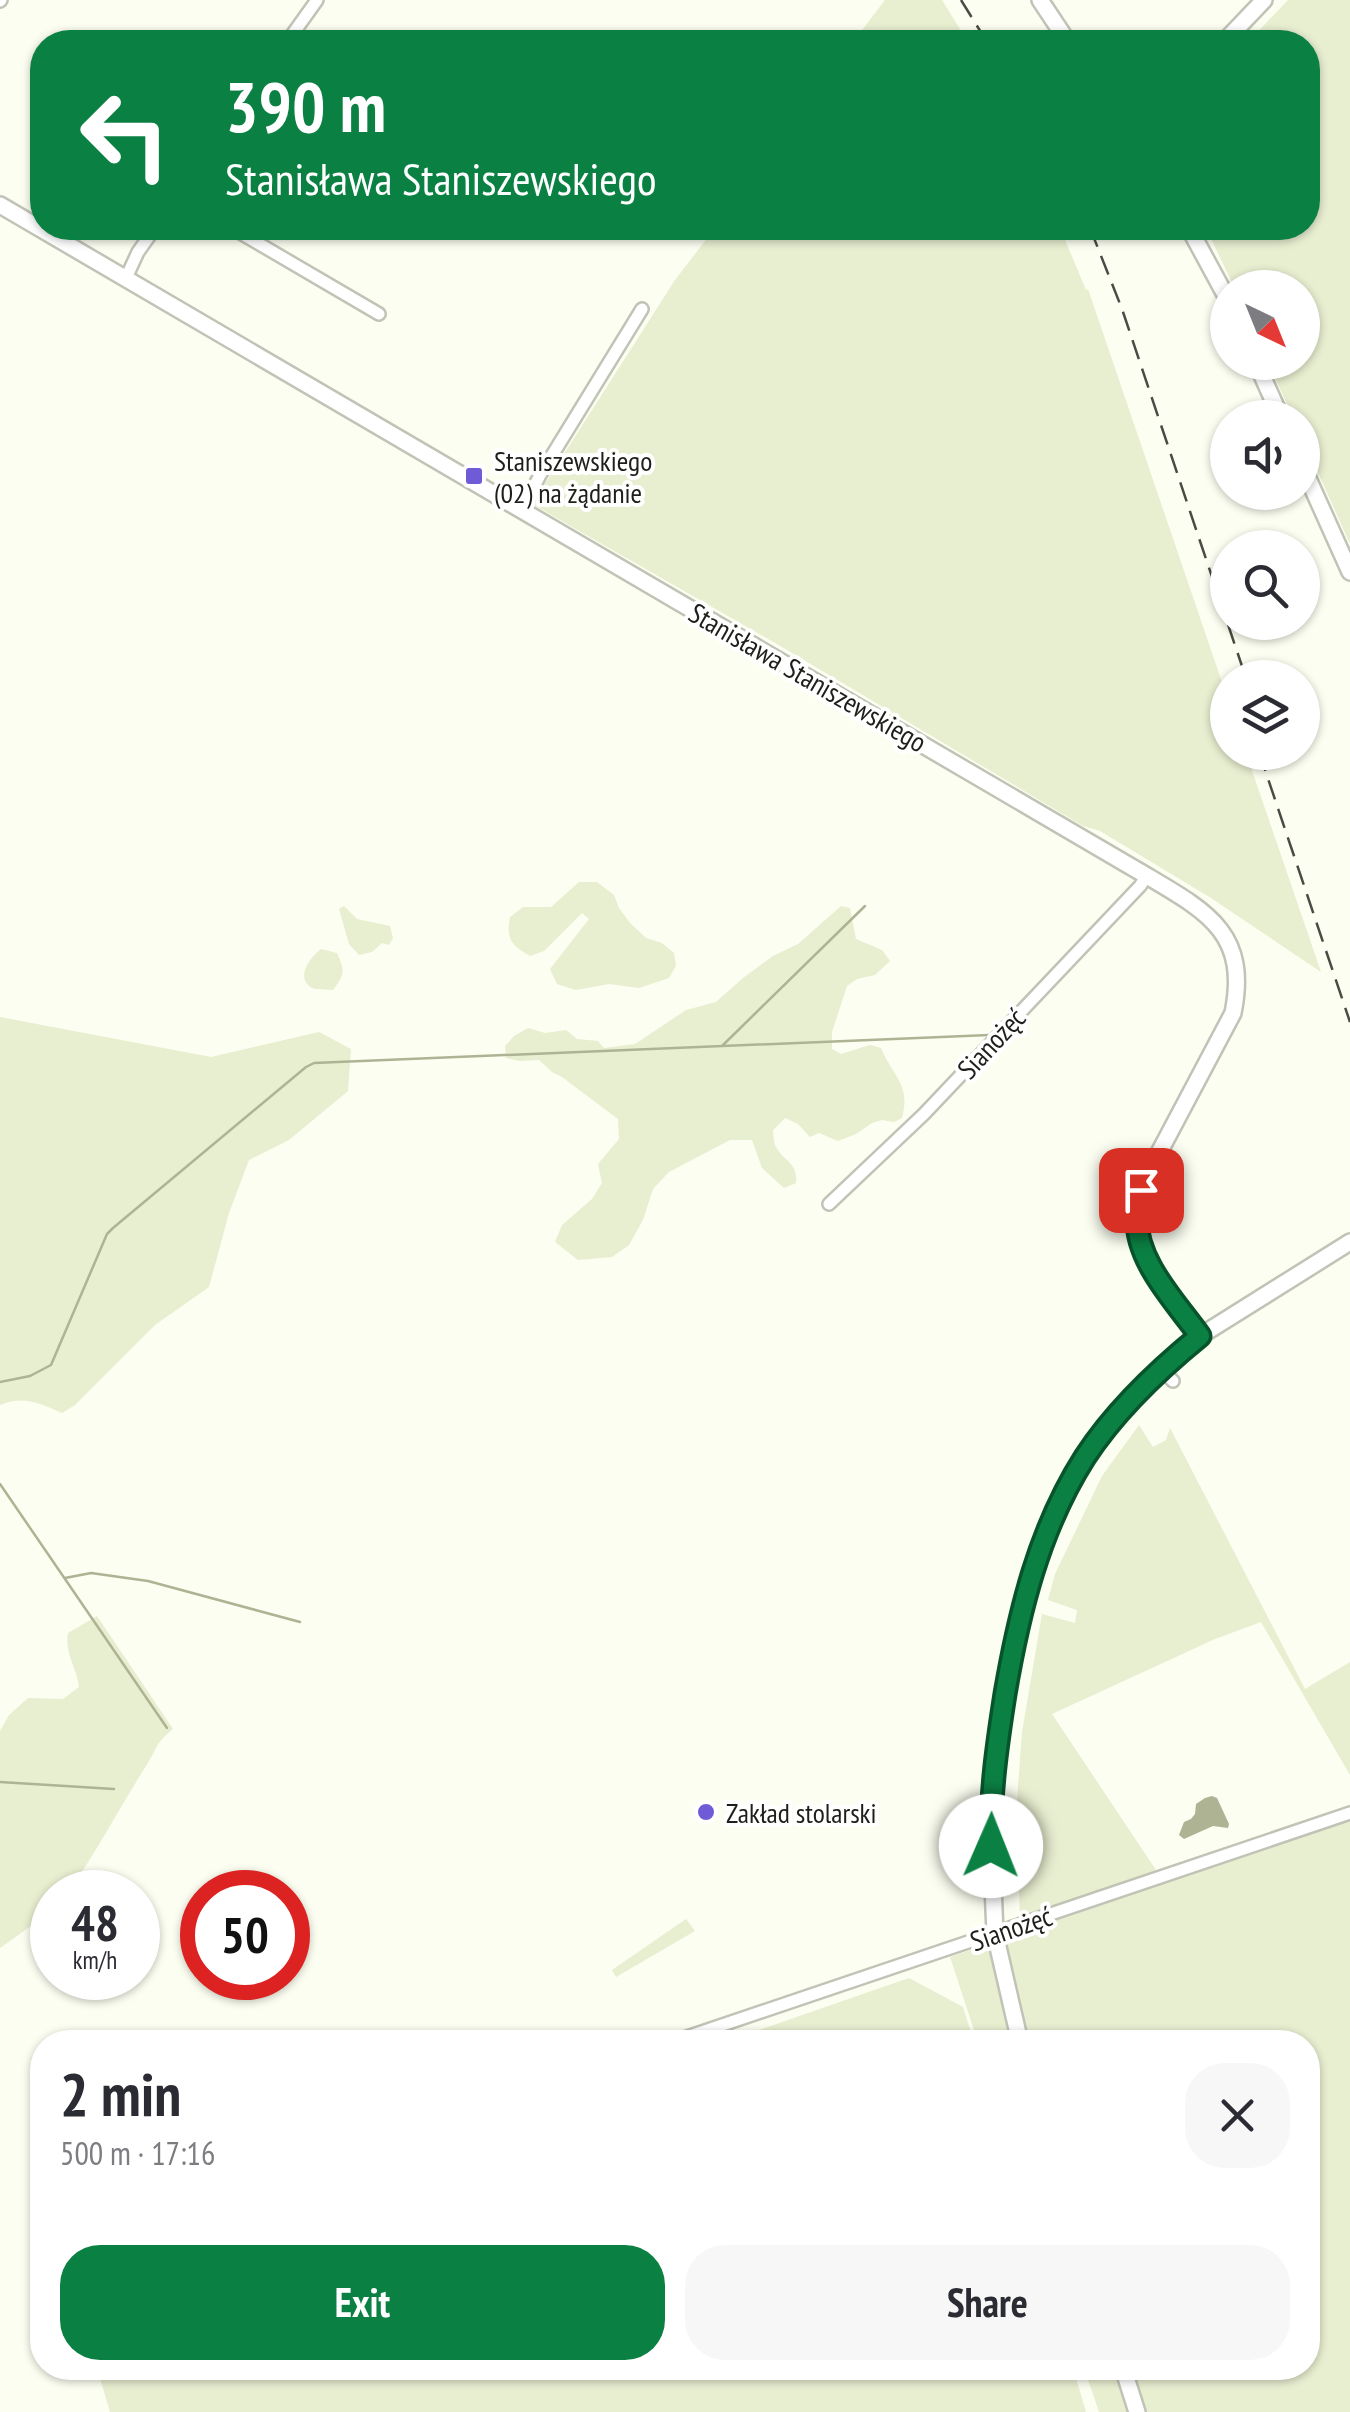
<!DOCTYPE html>
<meta charset="utf-8">
<style>
body{margin:0;font-family:"PT Sans Narrow",sans-serif;background:#f7f7f7;color:#2b2b33;height:100vh;display:flex;flex-direction:column;font-size:38px;white-space:nowrap}
*{box-sizing:border-box;margin:0}
p{font-size:32px;color:#7c7c81}
.icon{flex:none;width:55px;height:55px;fill:none;stroke:currentColor;stroke-width:2;stroke-linecap:round;stroke-linejoin:round}
.map{position:relative;flex:1;overflow:hidden}
.details{position:absolute;left:30px;top:2030px;width:1290px;height:350px;display:flex;flex-direction:column;background:#fff;border-radius:40px;box-shadow:0 2px 8px #0004}
.details>*{flex:none}
.banner{position:absolute;left:30px;top:30px;width:1290px;height:210px;border-radius:40px;box-shadow:0 2px 8px #0004;background:#0b8043;color:#fff;overflow:hidden}
.needle{width:65px;rotate:137deg}
.controls{position:absolute;left:1210px;top:270px;display:grid;gap:20px}
.controls a{display:grid;place-items:center;width:110px;height:110px;border-radius:50%;background:#fff;box-shadow:0 2px 8px #0004;font-size:50px}
.speed{position:absolute;left:30px;top:1870px;display:flex;gap:20px;font-size:50px;font-weight:700;text-align:center}
.speed>*{display:grid;place-content:center;width:130px;height:130px;border-radius:50%;background:#fff;box-shadow:0 2px 8px #0004;line-height:1}
.speed small{font-size:25px;font-weight:400}
.speed .limit{border:15px solid #d22;background:#fff;color:#111}
.pin{position:absolute;display:grid;place-items:center;width:85px;height:85px;color:#fff;margin:-42px;border-radius:20px;box-shadow:0 5px 15px #0006}
.me{position:absolute;width:110px;margin:-55px;rotate:1deg;stroke-linejoin:round;filter:drop-shadow(0 0 8px #0008)}
.turn{display:flex;align-items:center;gap:35px;height:210px;padding:0 30px;font-size:45px}
.turn .icon{width:130px;height:130px;stroke-width:2.5}
.turn b{display:block;font-size:70px;line-height:85px}
.round{display:grid;place-items:center;flex:none;width:105px;height:105px;border-radius:40px;background:#f7f7f7}
.head{display:flex;align-items:center;justify-content:space-between;height:170px;padding:0 30px}
h1{font-size:60px;font-weight:700;line-height:75px}
.action{display:flex;gap:20px;margin-top:auto;padding:20px 30px}
.action a{flex:1;height:115px;border-radius:40px;background:#0b8043;color:#fff;font-size:40px;font-weight:700;line-height:115px;text-align:center}
.action a+a{background:#f7f7f7;color:#2b2b33}
.map>svg:first-child{display:block}
</style>
<div class="map">
<svg width="1350" height="2412" viewBox="0 0 1350 2412">
<rect width="100%" height="100%" fill="#fbfef0"/>
<g fill="#e8eed0">
<polygon points="885,0 942,0 968,42 853,42"/>
<polygon points="1288,0 1350,0 1350,544 1303,439 1302,418 1293,417 1268,363 1302,362 1302,288 1234,287 1206,228 1308,228 1308,42 1248,42"/>
<polygon points="715,228 1060,228 1086,290 1088,289 1227,697 1228,752 1246,753 1321,972 1211,898 1100,831 1083,826 782,647 532,504 675,280"/>
<path d="M579,882H597L614,895L619,908L630,923L646,938L662,943L674,953L676,966L669,978L639,988L609,984L576,990L557,984L550,969L589,919L582,913L544,951L530,956C511,945 506,939 510,917L523,907H551Z"/>
<polygon points="344,906 357,919 390,926 393,938 389,945 382,943 372,952 359,955 349,944 339,909"/>
<path d="M841,906L850,908L856,939L882,950L890,961L875,975L857,979L847,986L832,1032V1049L841,1054L870,1045L881,1048C893,1077 911,1084 902,1118L894,1122L882,1120L872,1123L856,1134L838,1141L819,1133L810,1137L798,1124L785,1118L773,1130C773,1133 774,1145 776,1147C784,1162 798,1162 796,1183L784,1188L762,1168L752,1140H730L669,1172L653,1189L643,1220L629,1245L612,1257L578,1260L555,1242L562,1225L592,1199L602,1183L598,1164L619,1139L618,1119L562,1077L552,1072L539,1060L519,1061L506,1058L505,1046L514,1036L528,1028L545,1033L566,1030L577,1039L598,1041L604,1048L635,1044L686,1010L716,1002L743,978L773,956L798,944Z"/>
<path d="M321,949L337,953C345,971 345,974 333,990C326,989 313,991 308,985C297,973 312,956 321,949Z"/>
<path d="M0,1017L211,1057L319,1032L351,1049L348,1091L289,1140L249,1160L229,1213L209,1287L155,1325L75,1405L62,1413C40,1403 23,1395 0,1405Z"/>
<polygon points="1139,1425 1153,1447 1166,1440 1170,1428 1305,1689 1350,1662 1350,1775 1261,1622 1215,1639 1052,1714 1158,1873 1020,1917 1016,1814 1022,1732 1042,1614 1075,1623 1077,1610 1048,1600 1055,1574 1102,1476"/>
<path d="M97,1616L173,1729C155,1743 157,1749 146,1766C119,1808 97,1852 68,1892H52V1911L0,1948V1731L9,1715L28,1698L63,1699L79,1687C77,1668 64,1652 68,1633Z"/>
<polygon points="1350,1820 1350,2412 1099,2412 1084,2368 1308,2368 1308,2042 978,2042 950,1957"/>
<polygon points="686,1919 695,1931 616,1977 612,1970"/>
<polygon points="909,1978 963,2007 974,2042 755,2042 759,2030"/>
<polygon points="97,2368 1073,2368 1086,2412 110,2412"/>
</g>
<polygon fill="#adb393" points="1212,1796 1217,1798 1229,1824 1228,1828 1213,1826 1184,1839 1179,1835 1184,1822 1191,1819 1195,1814 1196,1804 1205,1798"/>
<g fill="none" stroke-linecap="round" stroke-linejoin="round">
<g stroke="#adb393" stroke-width="2.5">
<polyline points="723,1045 865,906"/>
<polyline points="0,1382 30,1376 51,1365 107,1234 113,1228 306,1067 314,1063 989,1035"/>
<polyline points="0,1484 167,1728"/>
<polyline points="65,1578 91,1573 148,1581 300,1622"/>
<polyline points="0,1782 114,1789"/>
</g>
<defs>
<g id="street">
<polyline points="0,1 1,0"/>
<polyline points="287,42 317,0"/>
<polyline points="232,228 379,314"/>
<polyline points="126,278 138,252 155,228"/>
<polyline points="522,510 540,475 642,309"/>
<polyline points="829,1204 924,1114 1140,886 1147,876"/>
<polyline points="1161,1369 1173,1381"/>
<polyline points="672,2042 1350,1813"/>
</g>
<g id="secondary">
<polyline points="1040,0 1068,42"/>
<polyline points="1224,42 1264,0"/>
<path d="M0,205L1147,876C1208,912 1249,934 1233,1013L1152,1166C1117,1244 1156,1275 1200,1336"/>
<polyline points="1189,228 1228,300"/>
<polyline points="1256,362 1281,418"/>
<polyline points="1302,465 1350,572"/>
<polyline points="1020,2042 995,1934 991,1835 992,1776 1019,1620 1039,1552 1084,1458 1142,1387 1200,1336 1350,1242"/>
<polyline points="1123,2368 1137,2412"/>
</g>
</defs>
<use href="#street" stroke="#c1c3b6" stroke-width="16"/>
<use href="#secondary" stroke="#c1c3b6" stroke-width="20"/>
<use href="#street" stroke="#fff" stroke-width="11"/>
<use href="#secondary" stroke="#fff" stroke-width="15"/>
<g stroke="#4a4b44" stroke-width="2.5" stroke-dasharray="20 10" stroke-linecap="butt">
<polyline points="961,0 987,42"/>
<polyline points="1090,228 1122,309 1246,678"/>
<polyline points="1259,752 1350,1022"/>
</g>
</g>
<g fill="none" stroke-linecap="round" stroke-linejoin="round">
<defs>
<path id="route" d="M991,1846C990,1794 997,1745 1005,1694C1019,1612 1039,1529 1085,1457C1115,1411 1157,1371 1200,1336C1175,1301 1134,1260 1137,1214C1137,1206 1140,1197 1141,1190"/>
</defs>
<use href="#route" stroke="#07532c" stroke-width="25"/>
<use href="#route" stroke="#0b8043" stroke-width="18"/>
</g>
<g fill="#6e5bd5" stroke="#fff" stroke-width="4">
<rect x="464" y="466" width="20" height="20" rx="5"/>
<circle cx="706" cy="1812" r="10"/>
</g>
<g text-anchor="middle" dominant-baseline="central" stroke-width="8" stroke-linejoin="round" paint-order="stroke">
<g font-size="28" fill="#1e1f1a" stroke="#fff" text-anchor="start">
<text x="494" y="460">Staniszewskiego<tspan x="494" dy="32">(02) na żądanie</tspan></text>
<text x="726" y="1812">Zakład stolarski</text>
</g>
<g font-size="28" fill="#1e1f1a" stroke="#fff">
<text transform="translate(808 677) rotate(30)">Stanisława Staniszewskiego</text>
<text transform="translate(991 1043) rotate(-47)">Sianożęć</text>
<text transform="translate(1011 1928) rotate(-19)">Sianożęć</text>
</g>
</g>
</svg>
<div class="controls">
<a><svg class="needle" viewBox="-14 -14 28 28"><path d="M0-13l5 13h-10z" fill="#e53935"/><path d="M0 13l5-13h-10z" fill="#7c7c81"/></svg></a>
<a><svg class="icon" aria-label="sound" viewBox="0 0 24 24"><path d="M4 9h4l5-4v14l-5-4H4zM17 9q2 3 0 6"/></svg></a>
<a><svg class="icon" aria-label="search" viewBox="0 0 24 24"><circle cx="10" cy="10" r="6"/><path d="M15 15l6 6"/></svg></a>
<a><svg class="icon" aria-label="layers" viewBox="0 0 24 24"><path d="M12 4l9 5-9 5-9-5zM3 14l9 5 9-5"/></svg></a>
</div>
<div class="speed"><div>48<small>km/h</small></div><div class="limit">50</div></div>
<div class="pin" style="left:1141px;top:1190px;background:#d93025"><svg class="icon" aria-label="arrive" viewBox="0 0 24 24"><path d="M6 21V4h12l-3 4 3 4H6"/></svg></div>
<svg class="me" style="left:991px;top:1846px" viewBox="-20 -20 40 40"><circle r="19" fill="#fff"/><path d="M0-13L10 11 0 6-10 11z" fill="#0b8043"/></svg>
<div class="banner">
<div class="turn"><svg class="icon" aria-label="left" viewBox="0 0 24 24"><path d="M17 20v-9H6M10 6l-5 5 5 5"/></svg><div><b>390 m</b>Stanisława Staniszewskiego</div></div>
</div>
<section class="details">
<div class="head"><div><h1>2 min</h1><p>500 m · 17:16</p></div><a class="round"><svg class="icon" aria-label="close" viewBox="0 0 24 24"><path d="M6 6l12 12M18 6L6 18"/></svg></a></div>
<div class="action"><a>Exit</a><a>Share</a></div>
</section>
</div>
